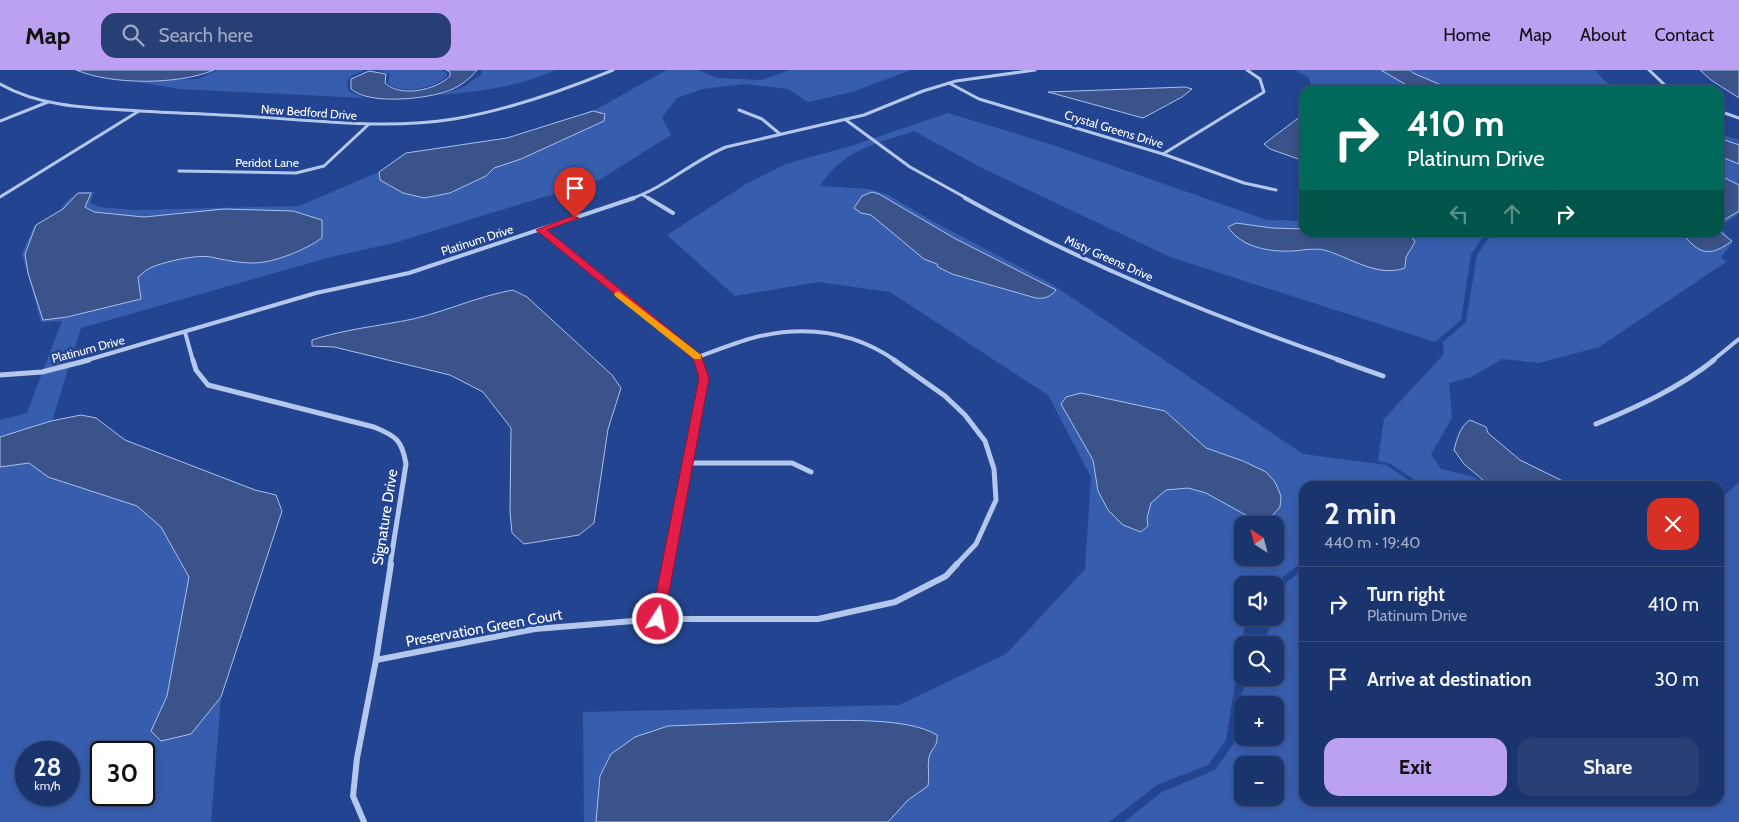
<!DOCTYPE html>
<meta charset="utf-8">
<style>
body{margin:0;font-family:Cabin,sans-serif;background:#273f75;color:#f1f3f6;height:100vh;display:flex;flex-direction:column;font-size:19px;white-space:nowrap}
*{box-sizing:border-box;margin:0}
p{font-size:16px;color:#9faac2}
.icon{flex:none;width:28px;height:28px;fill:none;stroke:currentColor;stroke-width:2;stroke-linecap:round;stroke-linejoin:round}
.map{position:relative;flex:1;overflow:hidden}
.panel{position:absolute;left:1299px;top:411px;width:425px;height:325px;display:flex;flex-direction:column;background:#1a346d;border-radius:15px;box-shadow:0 2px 8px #0003,0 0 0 1px #384f80}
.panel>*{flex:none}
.guide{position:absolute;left:1299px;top:15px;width:425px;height:152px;border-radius:15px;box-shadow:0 2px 8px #0003,0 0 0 1px #384f80;background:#00695c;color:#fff;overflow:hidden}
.needle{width:32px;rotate:324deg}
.fabs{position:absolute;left:1234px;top:446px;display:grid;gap:10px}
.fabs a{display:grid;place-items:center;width:50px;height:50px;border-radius:10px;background:#1a346d;box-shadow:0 2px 8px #0003,0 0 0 1px #384f80;font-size:25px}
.speed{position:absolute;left:15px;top:671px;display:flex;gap:10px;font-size:25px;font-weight:700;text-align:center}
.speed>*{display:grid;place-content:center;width:65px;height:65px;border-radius:50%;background:#1a346d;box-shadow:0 2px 8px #0003,0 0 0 1px #384f80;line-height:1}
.speed small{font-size:12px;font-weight:400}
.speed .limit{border:2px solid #111;border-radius:8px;background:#fff;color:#111}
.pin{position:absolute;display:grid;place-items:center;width:42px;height:42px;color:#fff;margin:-51px -21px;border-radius:50% 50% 50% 0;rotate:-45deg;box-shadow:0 0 5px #0007}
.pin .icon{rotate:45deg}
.me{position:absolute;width:55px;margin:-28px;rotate:11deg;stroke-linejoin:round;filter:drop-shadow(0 0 4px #0008)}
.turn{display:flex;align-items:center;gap:18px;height:105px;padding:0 25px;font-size:22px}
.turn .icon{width:65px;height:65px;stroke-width:2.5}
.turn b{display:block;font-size:35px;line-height:42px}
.lanes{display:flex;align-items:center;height:48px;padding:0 25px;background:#0003;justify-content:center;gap:25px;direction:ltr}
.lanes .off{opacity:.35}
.round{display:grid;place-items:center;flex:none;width:52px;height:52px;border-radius:15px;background:#273f75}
.overview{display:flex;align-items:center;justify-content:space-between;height:85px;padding:0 25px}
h1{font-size:30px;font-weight:700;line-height:38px}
.button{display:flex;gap:10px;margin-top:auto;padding:10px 25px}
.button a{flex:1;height:58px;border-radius:15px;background:#bca0f2;color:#111;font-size:20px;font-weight:700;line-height:58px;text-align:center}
.button a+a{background:#273f75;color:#f1f3f6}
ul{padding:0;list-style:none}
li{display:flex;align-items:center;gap:15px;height:75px;padding:0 25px;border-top:1px solid #384f80}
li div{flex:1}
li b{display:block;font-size:19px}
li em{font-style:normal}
header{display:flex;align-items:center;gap:30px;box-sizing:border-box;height:70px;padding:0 25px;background:#bca0f2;color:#111}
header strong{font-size:24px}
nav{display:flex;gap:28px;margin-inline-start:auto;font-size:18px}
.search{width:350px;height:45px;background:#273f75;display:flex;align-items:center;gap:12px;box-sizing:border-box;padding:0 18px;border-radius:15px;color:#9faac2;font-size:19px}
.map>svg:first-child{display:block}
</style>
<header>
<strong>Map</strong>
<div class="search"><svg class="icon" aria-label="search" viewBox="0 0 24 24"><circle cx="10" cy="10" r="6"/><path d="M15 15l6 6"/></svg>Search here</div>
<nav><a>Home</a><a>Map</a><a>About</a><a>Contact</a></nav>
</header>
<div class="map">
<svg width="1739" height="752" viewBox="0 0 1739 752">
<rect width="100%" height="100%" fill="#234591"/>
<g fill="#375eae" fill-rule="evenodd">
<polygon points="218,0 365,0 351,6 347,11 348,20 352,23 365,28 180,19 131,11 198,9"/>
<path d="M378,0H440L446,2L447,6C434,18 403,26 388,13L390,4Z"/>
<path d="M481,0H556C520,16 479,22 440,25L464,17L482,4Z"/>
<path d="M667,0H698L717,8L762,10L790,0H911L852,22L808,32L788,19L745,14L703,19L677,28L662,47L671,65L599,110L394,173L331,187L81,258L52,351L81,345L96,348L125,370L255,420L276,425L282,441L221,627L211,752H0V350L27,343L62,251L41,252L22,184L34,156L59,141L66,132L77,123L94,122L90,133L98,137L136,140L299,136L379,102L406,83L507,68L593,41ZM26,682H69V725H26ZM101,682H144V725H101Z"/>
<polygon points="1295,0 1595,0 1606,12 1618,20 1314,20 1308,7"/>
<path d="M948,43L1053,75L1267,150L1304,151V162L1486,163L1471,184L1461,250L1435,272L1170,187L982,98L914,61C876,74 843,79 820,116L870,119L888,125L934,152L1050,213L1303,384L1386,395L1418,416H1304V491L1272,515H1242V548H1252L1244,559L1226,670L1208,695L1157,715L1109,752H584L583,642L899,635L1006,584L1085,499L1091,407L1048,325L890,222L818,212L735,226L667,165L746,114L786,94L854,75ZM1242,455H1275V488H1242Z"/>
<polygon points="1719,64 1739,70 1739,144 1720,156 1732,173 1721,187 1726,192 1599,277 1539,293 1502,289 1471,307 1449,313 1452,348 1431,384 1441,399 1474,407 1481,413 1478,416 1424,416 1389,393 1378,391 1384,349 1444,284 1443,272 1466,252 1477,185 1492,163 1719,162"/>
<path d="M1739,412V752H1124L1162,722L1215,700L1234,673L1242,623L1249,608H1275V575H1263L1273,548H1275V543L1287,512L1304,499V731H1719V431ZM1242,635H1275V668H1242ZM1242,695H1275V728H1242Z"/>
</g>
<g fill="#3a538a" stroke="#a8c0ed">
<path d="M76,0H214C179,15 111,15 76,0Z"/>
<path d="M446,0H477C469,10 458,18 445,22C423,29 369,35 351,19V9L369,1L386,4L385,13C401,28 436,20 450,6V2Z"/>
<polygon points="1381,0 1410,0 1413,3 1446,17 1467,20 1415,20"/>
<polygon points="1700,0 1739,0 1739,28 1711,10"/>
<polygon points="1185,17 1192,19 1182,27 1143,48 1048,22"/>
<polygon points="593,41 605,44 604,51 521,89 494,98 486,106 450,123 424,128 403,123 380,110 379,102 406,83 507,68"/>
<polygon points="1304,47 1304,91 1270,79 1264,74 1297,49"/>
<polygon points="1719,68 1739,75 1739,94 1719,86"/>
<polygon points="1719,105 1739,115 1739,141 1719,153"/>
<path d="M872,122L879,124L954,168L1056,220C1050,227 1045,229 1036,228L952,204L938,197L937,194L924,189L871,145L861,143L854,138L862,126Z"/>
<path d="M78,123H91L85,137L94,142L144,147L224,139L293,141L322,150V168C305,180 274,193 253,193C240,193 224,190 211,187C197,184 163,192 150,198C146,200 142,204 138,207L141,229L67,247L43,250L28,203L25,184L36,155L63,139Z"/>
<path d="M1236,153L1272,158L1304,159V162L1405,163L1412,167L1415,172L1406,187L1405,198C1377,208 1350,187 1324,180C1314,178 1304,180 1293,181C1270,182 1242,178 1228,157Z"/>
<path d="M1719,161L1732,171C1709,188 1699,184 1682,163Z"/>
<path d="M513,220L527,227L612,305L621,318L608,359L594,453L579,465L524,474L512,463L510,442L511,358L483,322L450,305L334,277L312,276V270C345,259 380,256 413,249C447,241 479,226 513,220Z"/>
<polygon points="1081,323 1165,341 1206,378 1243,391 1266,402 1275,412 1281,426 1280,437 1271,447 1253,449 1206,423 1188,418 1166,420 1151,433 1147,448 1148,456 1141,462 1123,455 1108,440 1098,421 1093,390 1061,334 1066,327"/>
<polygon points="81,345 96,348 125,370 255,420 276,425 282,441 221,627 191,664 161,671 151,661 167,626 189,507 161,457 137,436 48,407 29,393 0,397 0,367 51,351"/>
<path d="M1470,350L1486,357L1488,363L1520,390L1573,416H1490L1464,394L1454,380C1457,369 1460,356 1470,350Z"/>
<path d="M796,651C833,651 906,646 937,665C938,677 932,677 929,687C927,697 930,707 928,716L908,730L888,752H596L600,706L611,684L635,667L668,656Z"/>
</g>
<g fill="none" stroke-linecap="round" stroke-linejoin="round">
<g stroke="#b4c7ec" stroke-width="3">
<polyline points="1649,0 1670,20"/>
<polyline points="949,13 979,29 1163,84 1244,113 1276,120"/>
<path d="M0,14C42,38 93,38 140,41C174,43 208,44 242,46C313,50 384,60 454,49C509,40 562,21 613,0"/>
<polyline points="739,40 762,49 780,64"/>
<polyline points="1719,41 1739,48"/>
<polyline points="846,50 910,97 968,129"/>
<polyline points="0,51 48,32"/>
<polyline points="1163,84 1264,22 1260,9 1247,0"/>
<polyline points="179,101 296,103 324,96 368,55"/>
<polyline points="643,125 650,129"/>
<polyline points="0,127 139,41"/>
<path d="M630,129C665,118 692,91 726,77L864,45L923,21L956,11L1035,0"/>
</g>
<g stroke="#b4c7ec" stroke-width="4">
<polyline points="648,128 673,143"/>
<path d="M965,128C1085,195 1213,246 1342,291"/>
<polyline points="541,160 698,287 699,291"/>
<polyline points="185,262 193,291"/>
<path d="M698,287C717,280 737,272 756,267C807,255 853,261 896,291"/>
<polyline points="84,291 316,223 409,203 634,128"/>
<polyline points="1712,291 1739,269"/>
</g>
<g stroke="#b4c7ec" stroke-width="5">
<path d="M193,290L196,300L208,315L374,357C396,366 402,370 406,394L390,495"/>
<polyline points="894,290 945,326 965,345 985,371 994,399 996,430 976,474 956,495"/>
<polyline points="1338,290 1383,306"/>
<polyline points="0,305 42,302 89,290"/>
<path d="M1596,354C1637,337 1679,318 1714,290"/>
<polyline points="688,393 792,393 811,402"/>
<polyline points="668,495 704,308 699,290"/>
</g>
<g stroke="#b4c7ec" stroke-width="6">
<polyline points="658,549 668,494"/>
<polyline points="376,590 535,559 658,549 818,549 895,532 946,506 957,494"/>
<polyline points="364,752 353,726 357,688 376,590 391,494"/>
</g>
</g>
<polygon fill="#e11d48" stroke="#92132f" points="572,146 579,148 547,160 701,285 709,308 664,549 662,553 658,554 653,553 651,549 699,308 693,288 536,160"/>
<polygon fill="#f59e0b" points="618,221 701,285 701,289 694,289 615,226 614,224"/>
<g text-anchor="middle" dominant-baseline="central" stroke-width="5" stroke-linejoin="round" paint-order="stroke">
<g font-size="12" fill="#fff" stroke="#234591">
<text transform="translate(309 42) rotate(4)">New Bedford Drive</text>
<text transform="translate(1114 59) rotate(17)">Crystal Greens Drive</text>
<text x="267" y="92">Peridot Lane</text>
<text transform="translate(477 170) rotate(-18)">Platinum Drive</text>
<text transform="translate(1109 188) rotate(24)">Misty Greens Drive</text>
<text transform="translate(88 279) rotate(-15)">Platinum Drive</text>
</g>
<g font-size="15" fill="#fff" stroke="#234591">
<text transform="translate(385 447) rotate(-81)">Signature Drive</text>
<text transform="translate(484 558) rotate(-10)">Preservation Green Court</text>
</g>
</g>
</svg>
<div class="fabs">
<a><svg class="needle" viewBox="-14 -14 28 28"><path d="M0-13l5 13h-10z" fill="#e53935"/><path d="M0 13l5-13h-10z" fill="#9faac2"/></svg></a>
<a><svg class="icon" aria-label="sound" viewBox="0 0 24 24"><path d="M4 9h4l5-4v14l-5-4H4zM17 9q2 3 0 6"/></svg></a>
<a><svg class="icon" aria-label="search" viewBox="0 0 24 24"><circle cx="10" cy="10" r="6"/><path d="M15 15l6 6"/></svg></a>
<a>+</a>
<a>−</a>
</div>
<div class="speed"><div>28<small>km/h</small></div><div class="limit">30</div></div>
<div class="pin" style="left:575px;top:148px;background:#d93025"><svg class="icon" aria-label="arrive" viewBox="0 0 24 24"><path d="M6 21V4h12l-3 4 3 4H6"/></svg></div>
<svg class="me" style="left:658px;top:549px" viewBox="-20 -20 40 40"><circle r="17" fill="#e11d48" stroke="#fff" stroke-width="3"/><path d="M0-11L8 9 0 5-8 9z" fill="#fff"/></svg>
<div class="guide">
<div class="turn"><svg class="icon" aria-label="right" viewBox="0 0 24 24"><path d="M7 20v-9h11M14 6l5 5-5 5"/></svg><div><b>410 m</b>Platinum Drive</div></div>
<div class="lanes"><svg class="icon off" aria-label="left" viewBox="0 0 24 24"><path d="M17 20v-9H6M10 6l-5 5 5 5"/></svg><svg class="icon off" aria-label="ahead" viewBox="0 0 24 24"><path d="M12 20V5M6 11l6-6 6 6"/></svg><svg class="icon" aria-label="right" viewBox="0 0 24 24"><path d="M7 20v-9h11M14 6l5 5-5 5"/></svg></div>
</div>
<section class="panel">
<div class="overview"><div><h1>2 min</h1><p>440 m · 19:40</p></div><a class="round" style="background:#d93025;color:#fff"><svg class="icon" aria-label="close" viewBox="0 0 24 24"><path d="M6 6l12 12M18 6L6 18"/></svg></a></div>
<ul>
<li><svg class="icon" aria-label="right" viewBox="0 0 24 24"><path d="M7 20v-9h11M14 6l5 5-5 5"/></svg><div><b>Turn right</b><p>Platinum Drive</p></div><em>410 m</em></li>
<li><svg class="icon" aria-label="arrive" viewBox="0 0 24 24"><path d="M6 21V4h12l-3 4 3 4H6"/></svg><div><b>Arrive at destination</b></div><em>30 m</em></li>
</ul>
<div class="button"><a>Exit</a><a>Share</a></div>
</section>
</div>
